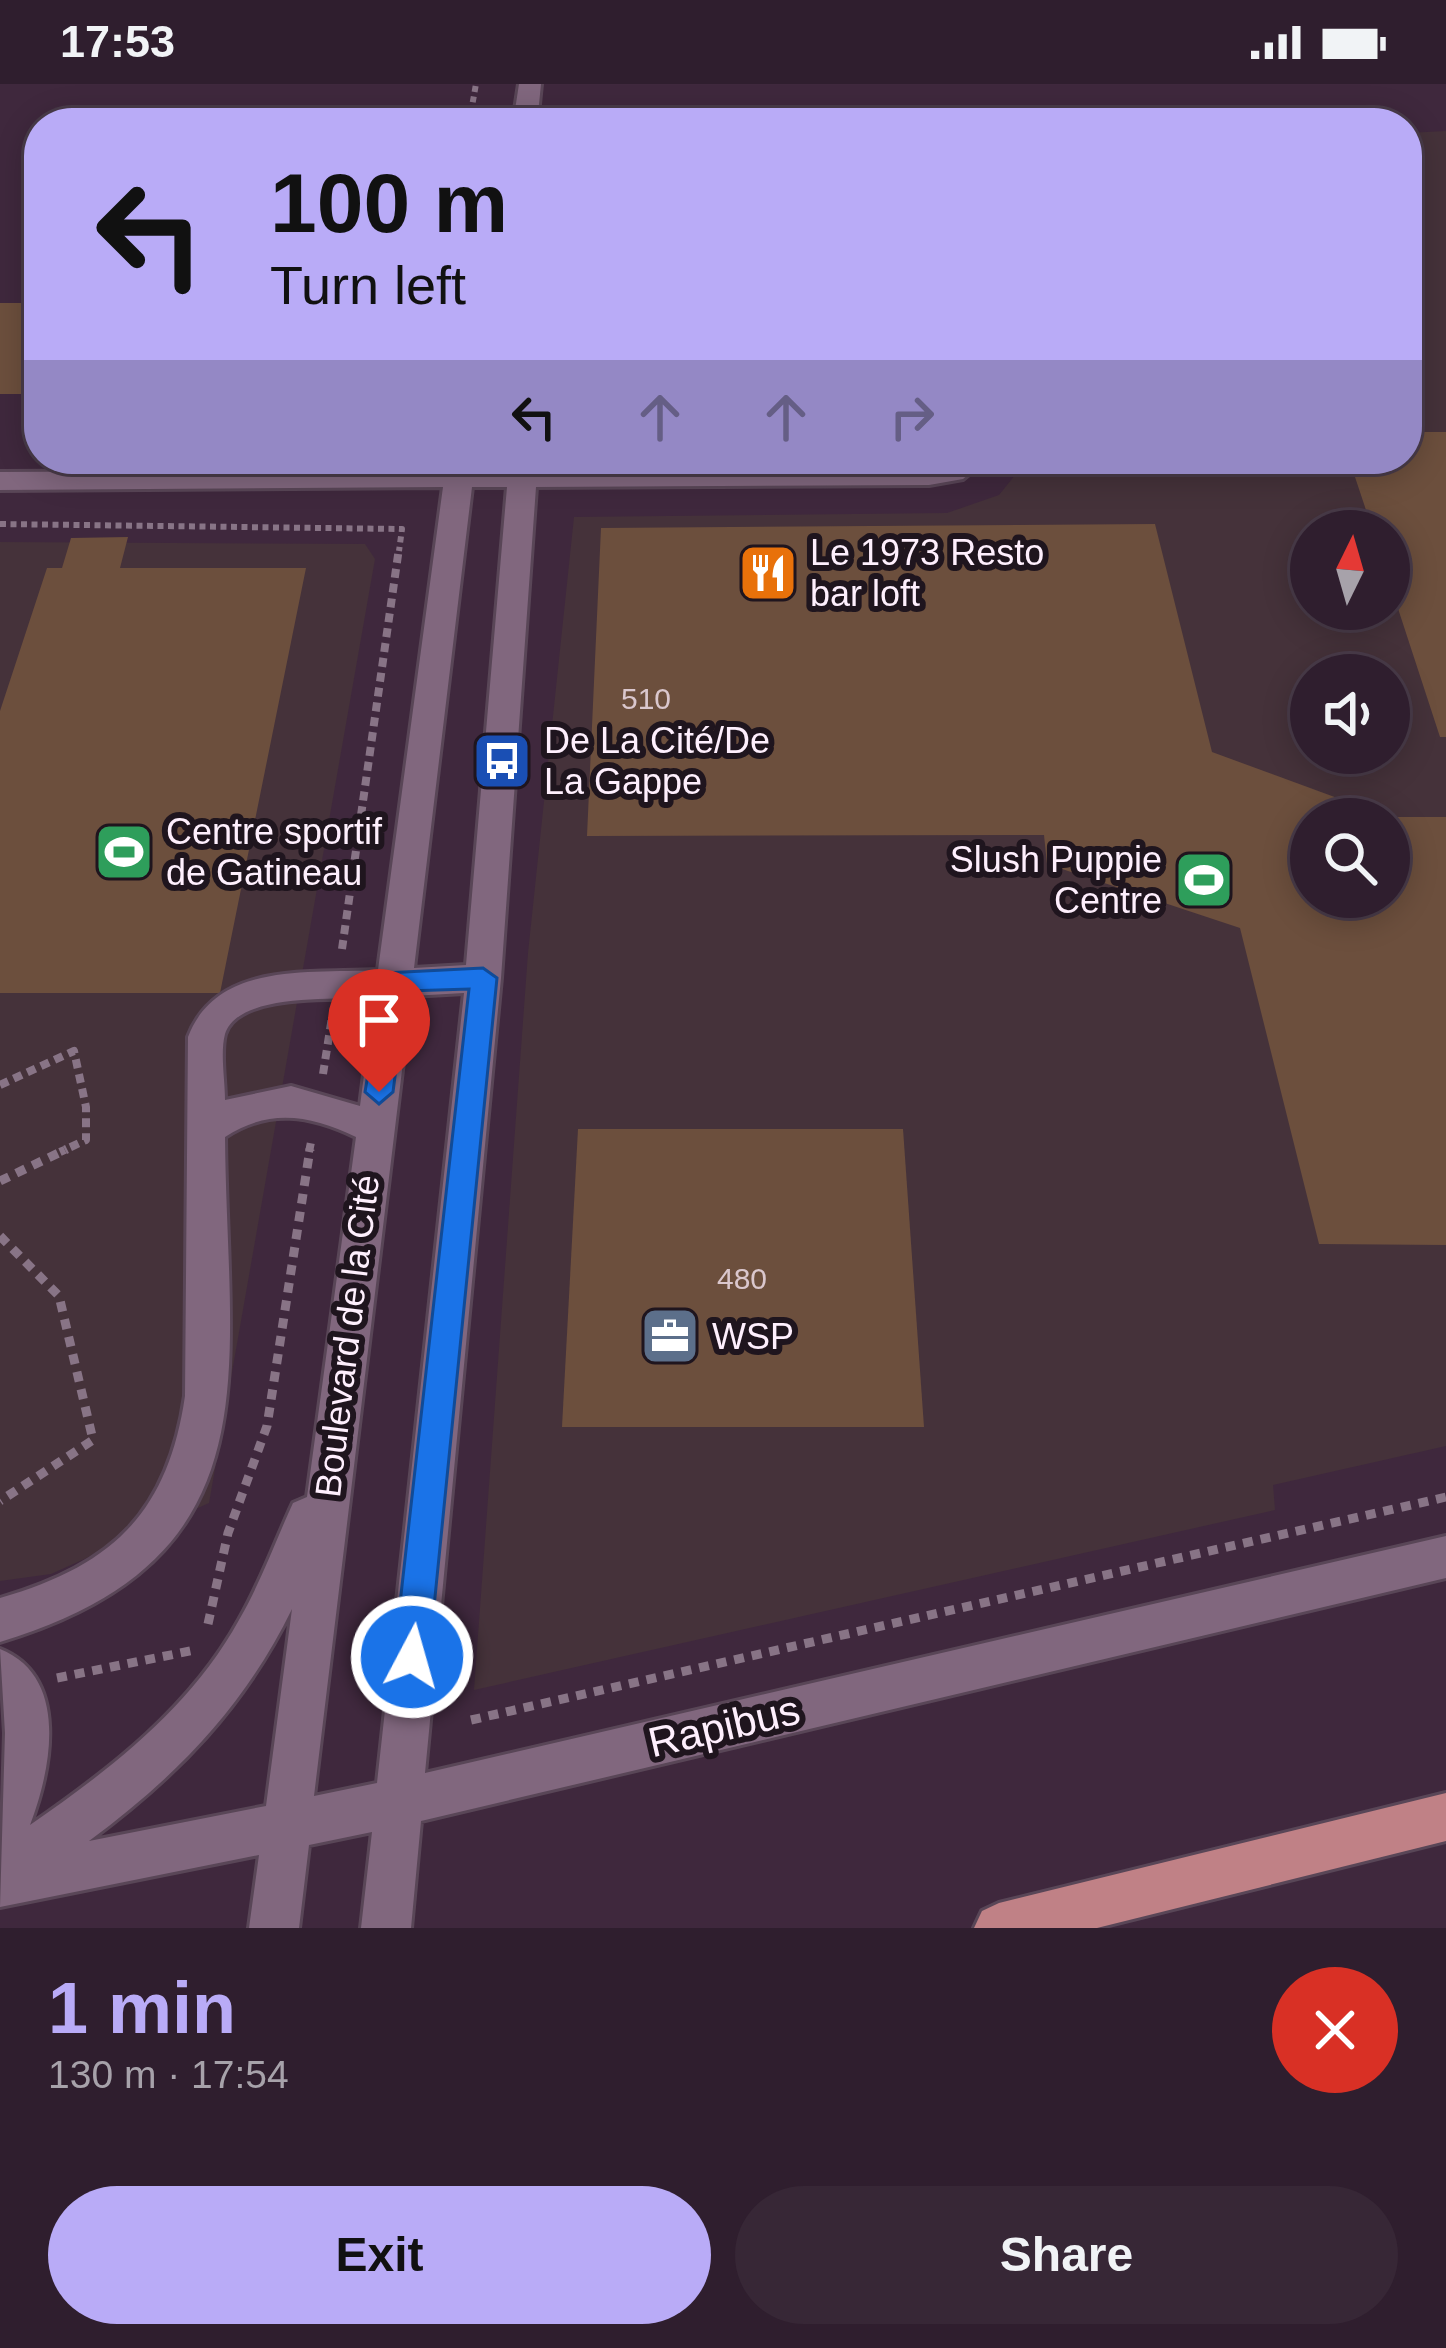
<!DOCTYPE html>
<meta charset="utf-8">
<style>
body{margin:0;font-family:Arial,sans-serif;background:#372736;color:#f1f3f6;height:100vh;display:flex;flex-direction:column;font-size:45px;white-space:nowrap}
*{box-sizing:border-box;margin:0}
p{font-size:39px;color:#a7a2aa}
.icon{flex:none;width:66px;height:66px;fill:none;stroke:currentColor;stroke-width:2;stroke-linecap:round;stroke-linejoin:round}
.map{position:relative;height:1844px;overflow:hidden}
.drawer{display:flex;flex-direction:column;background:#2f1e2e;flex:1}
.drawer>*{flex:none}
.top-card{position:absolute;left:24px;top:24px;width:1398px;height:366px;border-radius:48px;box-shadow:0 6px 30px #0003,0 0 0 3px #4a3c4a;background:#b9abf7;color:#111;overflow:hidden}
.needle{width:78px;rotate:5deg}
.controls{position:absolute;left:1290px;top:426px;display:grid;gap:24px}
.controls a{display:grid;place-items:center;width:120px;height:120px;border-radius:50%;background:#2f1e2e;box-shadow:0 6px 30px #0003,0 0 0 3px #4a3c4a;font-size:60px}
.pin{position:absolute;display:grid;place-items:center;width:102px;height:102px;color:#fff;margin:-123px -51px;border-radius:50% 50% 50% 0;rotate:-45deg;box-shadow:0 0 12px #0007}
.pin .icon{rotate:45deg}
.me{position:absolute;width:132px;margin:-66px;rotate:6deg;stroke-linejoin:round;filter:drop-shadow(0 0 9px #0008)}
.turn{display:flex;align-items:center;gap:42px;height:252px;padding:0 48px;font-size:54px}
.turn .icon{width:156px;height:156px;stroke-width:2.5}
.turn b{display:block;font-size:84px;line-height:102px}
.lanes{display:flex;align-items:center;height:114px;padding:0 48px;background:#0003;justify-content:center;gap:60px;direction:ltr}
.lanes .off{opacity:.35}
.round{display:grid;place-items:center;flex:none;width:126px;height:126px;border-radius:63px;background:#372736}
.head{display:flex;align-items:center;justify-content:space-between;height:204px;padding:0 48px}
h1{font-size:72px;font-weight:700;line-height:90px;color:#b9abf7}
.primary-button{display:flex;gap:24px;margin-top:auto;padding:24px 48px}
.primary-button a{flex:1;height:138px;border-radius:72px;background:#b9abf7;color:#111;font-size:48px;font-weight:700;line-height:138px;text-align:center}
.primary-button a+a{background:#372736;color:#f1f3f6}
.status{display:flex;justify-content:space-between;align-items:center;height:84px;padding:0 60px;background:#2f1e2e;direction:ltr}
.status svg{height:33px;fill:currentColor}
.map>svg:first-child{display:block}
</style>
<div class="status"><b>17:53</b><svg viewBox="0 0 49 12"><path d="M0 12V9h3v3zM5 12V6h3v6zM10 12V3h3v9zM15 12V0h3v12zM26 1h20v11H26zM47 4h2v5h-2z"/></svg></div>
<div class="map">
<svg width="1446" height="1844" viewBox="0 0 1446 1844">
<rect width="100%" height="100%" fill="#3f283d"/>
<g fill="#45323a" fill-rule="evenodd">
<path d="M1446,47V1362L1273,1401L1275,1426L474,1606L528,869L574,433L947,429L999,411L1028,375H1407V49ZM1311,447H1389V525H1311ZM1311,591H1389V669H1311ZM1311,735H1389V813H1311Z"/>
<polygon points="0,458 365,460 375,475 209,1419 51,1490 0,1497"/>
</g>
<polygon fill="#4a4b0a" points="518,375 973,375 953,389 522,397"/>
<g fill="#6c4f3d" fill-rule="evenodd">
<rect x="0" y="219" width="39" height="91"/>
<polygon points="1407,348 1446,348 1446,653 1440,653 1389,497 1389,447 1373,447 1349,375 1407,375"/>
<path d="M1155,440L1212,668L1389,733H1446V1161L1319,1160L1240,844L1047,780L1044,751L587,752L601,444ZM1311,735H1389V813H1311Z"/>
<polygon points="128,453 120,484 306,484 220,909 0,909 0,627 47,484 62,484 71,454"/>
<polygon points="578,1045 903,1045 924,1343 562,1343"/>
</g>
<g fill="none" stroke-linecap="round" stroke-linejoin="round">
<defs>
<g id="minor">
<polygon points="519,0 541,0 538,30 566,32 578,39 513,39"/>
<path d="M447,375H475L474,386H506L504,375H532L534,385L929,383L954,375H987L963,395L929,401L536,403L501,894L425,1689L1446,1452V1494L421,1737L411,1844H361L372,1748L309,1761L299,1844H249L259,1771L0,1823L5,1649L0,1565C70,1593 51,1686 30,1741C111,1685 191,1623 239,1536C261,1498 275,1458 293,1419L307,1413L356,1053C310,1031 269,1024 225,1053C227,1289 279,1474 0,1558V1514C112,1482 168,1429 185,1312L188,953C217,877 310,890 378,886L443,403L0,406V388L445,386ZM472,403H507L466,881L414,884ZM464,909L377,1699L314,1712L411,912ZM374,914L360,1022L291,1002L225,1016C225,996 220,969 225,950C238,908 339,916 374,914ZM292,1525L266,1722L89,1757C177,1692 244,1623 292,1525Z"/>
</g>
<polygon id="major" points="1446,1709 1446,1757 1097,1844 974,1844 982,1827 999,1819"/>
</defs>
<use href="#minor" stroke="#594657" stroke-width="6"/>
<use href="#major" stroke="#594657" stroke-width="6"/>
<g stroke="#887486" stroke-width="6" stroke-dasharray="6 4.5" stroke-linecap="butt">
<polyline points="469,39 476,0"/>
<polyline points="0,440 402,445 399,467"/>
</g>
<g stroke="#887486" stroke-width="8" stroke-dasharray="9 6" stroke-linecap="butt">
<polyline points="342,865 399,464"/>
<polyline points="323,990 332,933"/>
<polyline points="0,1001 74,967 86,1023 86,1056 60,1068"/>
<polyline points="309,1068 311,1058"/>
</g>
<g stroke="#887486" stroke-width="9" stroke-dasharray="10 8" stroke-linecap="butt">
<polyline points="0,1097 67,1065"/>
<polyline points="0,1152 59,1212 93,1356 0,1417"/>
<polyline points="208,1540 228,1449 267,1342 310,1065"/>
<polyline points="57,1594 195,1566"/>
<polyline points="471,1636 1446,1413"/>
</g>
<use href="#minor" fill="#81677e" fill-rule="evenodd"/>
<use href="#major" fill="#c08186" fill-rule="evenodd"/>
</g>
<polygon fill="#1a73e8" stroke="#114b97" stroke-width="3" points="483,884 497,894 429,1573 424,1585 412,1590 399,1585 394,1573 469,905 406,907 393,1008 379,1020 365,1008 385,889"/>
<defs>
<symbol id="restaurant-square" viewBox="-11 -11 22 22"><rect x="-9" y="-9" width="18" height="18" rx="4" fill="#e8710a" stroke="#1f151e"/><path d="M-5-6h1v4h1v-4h1v4h1v-4h1v5L-1.5 .5V6h-2V.5L-5-1ZM5-6V6H3V1.5H1.5Q1.5-4 5-6Z" fill="#fff"/></symbol>
<symbol id="bus-square" viewBox="-11 -11 22 22"><rect x="-9" y="-9" width="18" height="18" rx="4" fill="#1a4fb4" stroke="#1f151e"/><path d="M-5-6H5V4H4V6H2V4H-2V6H-4V4H-5ZM-3.5-4V0h7V-4ZM-3.5 1.2v1.5H-2V1.2ZM2 1.2v1.5H3.5V1.2Z" fill="#fff"/></symbol>
<symbol id="stadium-square" viewBox="-11 -11 22 22"><rect x="-9" y="-9" width="18" height="18" rx="4" fill="#2e9e5b" stroke="#1f151e"/><path d="M0-5a6.5 5 0 1 0 0 10a6.5 5 0 1 0 0-10ZM-3.5-1.8h7v3.6h-7Z" fill="#fff"/></symbol>
<symbol id="office-square" viewBox="-11 -11 22 22"><rect x="-9" y="-9" width="18" height="18" rx="4" fill="#5c6f8a" stroke="#1f151e"/><path d="M-6-3h4V-5.5h4V-3h4V5H-6ZM-1-4.5V-3h2v-1.5ZM-6 0V1H6V0Z" fill="#fff"/></symbol>
</defs>
<g fill-rule="evenodd">
<use href="#restaurant-square" x="735" y="456" width="66" height="66"/>
<use href="#bus-square" x="469" y="644" width="66" height="66"/>
<use href="#stadium-square" x="91" y="735" width="66" height="66"/>
<use href="#stadium-square" x="1171" y="763" width="66" height="66"/>
<use href="#office-square" x="637" y="1219" width="66" height="66"/>
</g>
<g text-anchor="middle" dominant-baseline="central" stroke-width="12" stroke-linejoin="round" paint-order="stroke">
<g font-size="30" fill="#dac7cd">
<text x="646" y="614">510</text>
<text x="742" y="1194">480</text>
</g>
<g font-size="36" fill="#feeffd" stroke="#1f151e" text-anchor="start">
<text x="810" y="468">Le 1973 Resto<tspan x="810" dy="41">bar loft</tspan></text>
<text x="544" y="656">De La Cité/De<tspan x="544" dy="41">La Gappe</tspan></text>
<text x="166" y="747">Centre sportif<tspan x="166" dy="41">de Gatineau</tspan></text>
<text x="1162" y="775" text-anchor="end">Slush Puppie<tspan x="1162" dy="41">Centre</tspan></text>
<text x="712" y="1252">WSP</text>
</g>
<g font-size="36" fill="#feeffd" stroke="#1f151e">
<text transform="translate(347 1252) rotate(-83)">Boulevard de la Cité</text>
</g>
<g font-size="42" fill="#feeffd" stroke="#1f151e">
<text transform="translate(724 1642) rotate(-13)">Rapibus</text>
</g>
</g>
</svg>
<div class="controls">
<a><svg class="needle" viewBox="-14 -14 28 28"><path d="M0-13l5 13h-10z" fill="#e53935"/><path d="M0 13l5-13h-10z" fill="#a7a2aa"/></svg></a>
<a><svg class="icon" aria-label="sound" viewBox="0 0 24 24"><path d="M4 9h4l5-4v14l-5-4H4zM17 9q2 3 0 6"/></svg></a>
<a><svg class="icon" aria-label="search" viewBox="0 0 24 24"><circle cx="10" cy="10" r="6"/><path d="M15 15l6 6"/></svg></a>
</div>
<div class="pin" style="left:379px;top:1008px;background:#d93025"><svg class="icon" aria-label="arrive" viewBox="0 0 24 24"><path d="M6 21V4h12l-3 4 3 4H6"/></svg></div>
<svg class="me" style="left:412px;top:1573px" viewBox="-20 -20 40 40"><circle r="17" fill="#1a73e8" stroke="#fff" stroke-width="3"/><path d="M0-11L8 9 0 5-8 9z" fill="#fff"/></svg>
<div class="top-card">
<div class="turn"><svg class="icon" aria-label="left" viewBox="0 0 24 24"><path d="M17 20v-9H6M10 6l-5 5 5 5"/></svg><div><b>100 m</b>Turn left</div></div>
<div class="lanes"><svg class="icon" aria-label="left" viewBox="0 0 24 24"><path d="M17 20v-9H6M10 6l-5 5 5 5"/></svg><svg class="icon off" aria-label="ahead" viewBox="0 0 24 24"><path d="M12 20V5M6 11l6-6 6 6"/></svg><svg class="icon off" aria-label="ahead" viewBox="0 0 24 24"><path d="M12 20V5M6 11l6-6 6 6"/></svg><svg class="icon off" aria-label="right" viewBox="0 0 24 24"><path d="M7 20v-9h11M14 6l5 5-5 5"/></svg></div>
</div>
</div>
<section class="drawer">
<div class="head"><div><h1>1 min</h1><p>130 m · 17:54</p></div><a class="round" style="background:#d93025;color:#fff"><svg class="icon" aria-label="close" viewBox="0 0 24 24"><path d="M6 6l12 12M18 6L6 18"/></svg></a></div>
<div class="primary-button"><a>Exit</a><a>Share</a></div>
</section>
